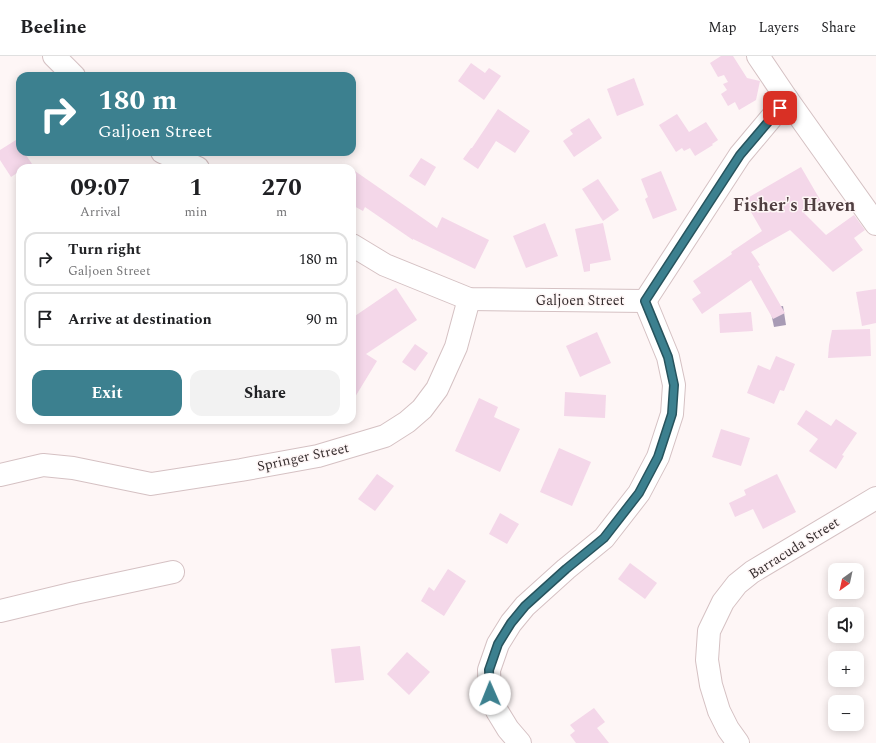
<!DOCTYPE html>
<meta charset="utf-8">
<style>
body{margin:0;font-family:Spectral,serif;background:#f2f2f2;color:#202124;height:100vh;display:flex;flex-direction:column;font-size:15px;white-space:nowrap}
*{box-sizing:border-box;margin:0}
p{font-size:13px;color:#757577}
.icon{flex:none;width:22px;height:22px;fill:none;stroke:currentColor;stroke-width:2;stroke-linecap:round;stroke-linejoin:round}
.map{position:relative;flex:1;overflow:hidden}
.side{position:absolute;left:16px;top:108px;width:340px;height:260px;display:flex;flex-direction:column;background:#fff;border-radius:12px;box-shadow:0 2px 10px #0003}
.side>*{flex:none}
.top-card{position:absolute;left:16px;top:16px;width:340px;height:84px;border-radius:12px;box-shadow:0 2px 10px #0003;background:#3c808f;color:#fff;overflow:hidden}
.needle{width:26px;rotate:213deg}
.tools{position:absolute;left:828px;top:507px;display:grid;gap:8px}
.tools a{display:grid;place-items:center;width:36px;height:36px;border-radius:8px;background:#fff;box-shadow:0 2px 10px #0003;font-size:20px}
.pin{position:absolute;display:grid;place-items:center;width:34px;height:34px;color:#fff;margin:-17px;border-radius:8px;box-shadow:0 2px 6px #0006}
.me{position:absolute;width:44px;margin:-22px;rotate:359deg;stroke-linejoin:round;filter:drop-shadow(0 0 3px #0008)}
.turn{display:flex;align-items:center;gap:14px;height:84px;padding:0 16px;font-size:18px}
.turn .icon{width:52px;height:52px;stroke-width:2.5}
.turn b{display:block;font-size:28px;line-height:34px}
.eta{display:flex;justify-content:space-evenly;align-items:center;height:68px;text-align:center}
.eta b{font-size:24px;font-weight:700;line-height:28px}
.action{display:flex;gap:8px;margin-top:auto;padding:8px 16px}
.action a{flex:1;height:46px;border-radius:12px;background:#3c808f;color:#fff;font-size:16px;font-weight:700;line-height:46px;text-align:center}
.action a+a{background:#f2f2f2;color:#202124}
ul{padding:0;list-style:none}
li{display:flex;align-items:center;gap:12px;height:54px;margin:0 8px 6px;padding:0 8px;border:2px solid #e0e0e0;border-radius:12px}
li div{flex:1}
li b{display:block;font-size:15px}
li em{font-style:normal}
header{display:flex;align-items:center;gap:24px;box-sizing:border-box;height:56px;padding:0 20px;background:#fff;border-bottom:1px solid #e0e0e0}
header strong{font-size:19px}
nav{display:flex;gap:22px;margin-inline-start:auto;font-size:14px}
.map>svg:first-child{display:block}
</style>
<header>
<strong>Beeline</strong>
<nav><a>Map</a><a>Layers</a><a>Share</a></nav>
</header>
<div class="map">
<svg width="876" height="687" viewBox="0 0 876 687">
<rect width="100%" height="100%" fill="#fef6f6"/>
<polygon fill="#a89bb5" points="783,250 786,269 774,271 770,252"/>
<g fill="#f4d7e9">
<polygon points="721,0 733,0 747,22 760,25 756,44 739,54 735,46 728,50 721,38 727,34 723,28 728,26 724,19 718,21 710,7"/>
<polygon points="471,7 485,17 489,12 501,20 484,44 458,25"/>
<polygon points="634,22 644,49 617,60 607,33"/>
<polygon points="498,53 530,75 515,97 496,85 478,113 463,103 471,92 472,92"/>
<polygon points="677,58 689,76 706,66 718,84 712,88 713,89 695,100 690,92 684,95 682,92 676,96 659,69"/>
<polygon points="589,62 602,82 574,101 563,85 573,78 570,74"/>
<polygon points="16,84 20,90 20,96 24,96 32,108 25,112 20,112 20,115 11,121 0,104 0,94"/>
<polygon points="421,102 436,111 425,130 409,120"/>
<polygon points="801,111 822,147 804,157 826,179 854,159 865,174 854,182 863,194 833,216 790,174 751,196 760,209 758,210 785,257 773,263 751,224 702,258 692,243 701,237 693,225 732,198 731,196 762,175 744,144"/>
<polygon points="352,113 437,172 442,161 489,184 475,213 413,183 413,184 365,151 363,155 352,149"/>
<polygon points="661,115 677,154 653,163 645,143 648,141 641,123"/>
<polygon points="598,123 619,154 603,165 582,133"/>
<polygon points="545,167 558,200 526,212 513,180"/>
<polygon points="603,167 611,204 590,208 590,215 584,216 575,173"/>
<polygon points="396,232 417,264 366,298 377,305 352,346 352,262"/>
<polygon points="876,233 876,267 862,270 856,236"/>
<polygon points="751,256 753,275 720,277 719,258"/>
<polygon points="870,273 871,300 828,302 829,289 832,274"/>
<polygon points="597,276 611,307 580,321 566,290"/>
<polygon points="415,288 428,297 415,315 402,306"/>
<polygon points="776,300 795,308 784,335 780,334 774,348 747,337 758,309 770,314"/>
<polygon points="565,336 606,339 605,362 564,360"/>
<polygon points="479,342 498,351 494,361 520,373 500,416 455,395"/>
<polygon points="806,354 831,370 836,363 857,377 842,399 844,400 836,413 809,395 818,383 797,368"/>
<polygon points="721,373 750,382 741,410 712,401"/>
<polygon points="559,392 591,406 572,450 540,436"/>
<polygon points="377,418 394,430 375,455 358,443"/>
<polygon points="777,418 796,456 763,473 753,453 735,461 729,447 746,439 744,434"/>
<polygon points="500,457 519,468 507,488 489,478"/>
<polygon points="630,507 657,527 645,543 618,523"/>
<polygon points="448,513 466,525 444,560 421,545 429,531 434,535"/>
<polygon points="360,590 364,624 335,627 331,593"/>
<polygon points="407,596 430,616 409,639 387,618"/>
<polygon points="594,652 605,666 597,672 609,687 576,687 570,679 575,675 570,669"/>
</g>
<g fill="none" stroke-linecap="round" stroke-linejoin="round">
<defs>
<g id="minor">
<polyline points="54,0 74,20"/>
<polyline points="758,0 787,43 876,168"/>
<polyline points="162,96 198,112"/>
<polyline points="352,189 385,209 469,243 645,245"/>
<polyline points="645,245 740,99 787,43"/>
<polyline points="0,419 43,409 73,412 151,428 241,414 318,400 385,380 407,366 422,353 437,333 456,291 469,243"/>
<polyline points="0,555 75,537 173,516"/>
<polyline points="520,687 508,673 497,655 490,638 489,614 498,588 511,567 525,550 566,513 604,482 639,437 658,401 672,358 674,329 668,301 645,245"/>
<polyline points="738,687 728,673 719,655 711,629 707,604 709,575 723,546 737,528 752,516 876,442"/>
</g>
</defs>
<use href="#minor" stroke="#d5c1c3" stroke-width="24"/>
<use href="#minor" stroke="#fff" stroke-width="22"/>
</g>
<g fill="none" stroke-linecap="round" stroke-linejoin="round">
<defs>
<polyline id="route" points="490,638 489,614 498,588 511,567 525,550 566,513 604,482 639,437 658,401 672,358 674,329 668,301 645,245 740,99 780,52"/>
</defs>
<use href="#route" stroke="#27535d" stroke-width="10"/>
<use href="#route" stroke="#3c808f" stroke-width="7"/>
</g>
<g text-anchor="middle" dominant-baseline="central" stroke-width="3" stroke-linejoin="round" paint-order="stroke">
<g font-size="14" fill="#352d2e" stroke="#fef6f6">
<text x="580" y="244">Galjoen Street</text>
<text transform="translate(303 401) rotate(-12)">Springer Street</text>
<text transform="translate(794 492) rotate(-32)">Barracuda Street</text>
</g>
<g font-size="18" font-weight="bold" fill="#503f41" stroke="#fef6f6">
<text x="794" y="149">Fisher's Haven</text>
</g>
</g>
</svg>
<div class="tools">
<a><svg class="needle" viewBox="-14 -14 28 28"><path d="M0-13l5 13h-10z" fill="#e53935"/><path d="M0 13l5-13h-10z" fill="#757577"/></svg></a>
<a><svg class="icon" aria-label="sound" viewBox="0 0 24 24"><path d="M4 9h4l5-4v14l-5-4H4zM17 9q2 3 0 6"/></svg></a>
<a>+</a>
<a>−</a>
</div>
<div class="pin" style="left:780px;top:52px;background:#d93025"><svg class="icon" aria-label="arrive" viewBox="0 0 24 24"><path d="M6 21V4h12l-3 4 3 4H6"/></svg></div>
<svg class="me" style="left:490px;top:638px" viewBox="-20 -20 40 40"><circle r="19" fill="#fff"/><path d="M0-13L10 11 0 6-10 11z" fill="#3c808f"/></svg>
<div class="top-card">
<div class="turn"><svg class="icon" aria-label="right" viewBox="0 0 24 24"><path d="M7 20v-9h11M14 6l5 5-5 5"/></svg><div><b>180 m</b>Galjoen Street</div></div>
</div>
<section class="side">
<div class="eta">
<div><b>09:07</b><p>Arrival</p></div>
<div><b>1</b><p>min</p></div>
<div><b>270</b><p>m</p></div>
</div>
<ul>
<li><svg class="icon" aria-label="right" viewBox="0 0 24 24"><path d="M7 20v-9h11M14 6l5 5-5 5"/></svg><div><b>Turn right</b><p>Galjoen Street</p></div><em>180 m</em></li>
<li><svg class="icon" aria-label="arrive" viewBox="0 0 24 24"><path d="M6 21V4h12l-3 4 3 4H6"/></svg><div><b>Arrive at destination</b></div><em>90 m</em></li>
</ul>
<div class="action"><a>Exit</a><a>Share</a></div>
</section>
</div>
